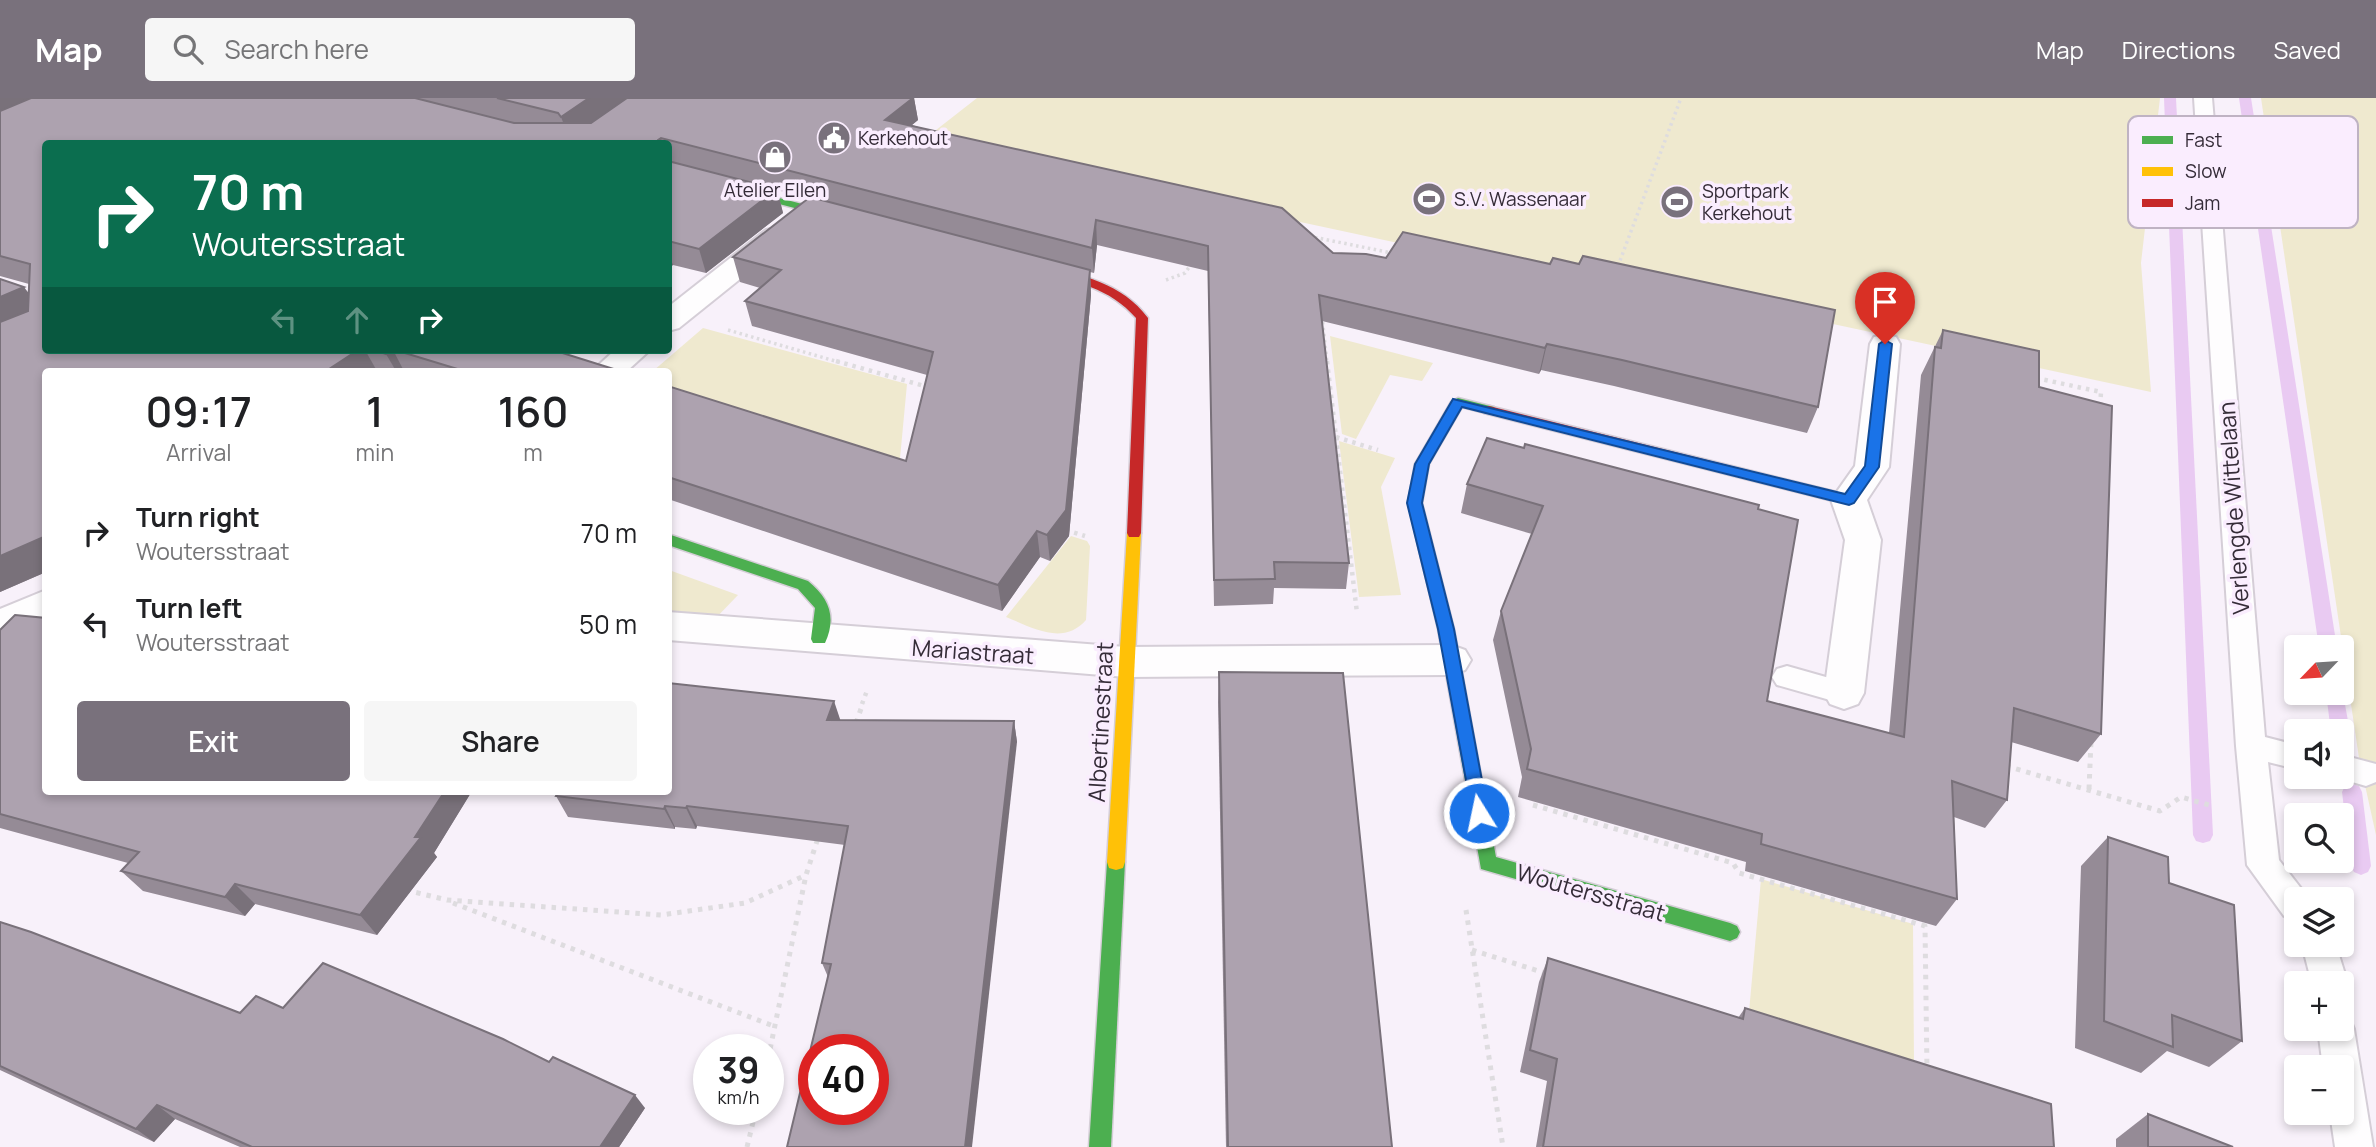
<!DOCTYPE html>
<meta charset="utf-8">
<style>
body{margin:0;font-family:Manrope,sans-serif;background:#f6f6f6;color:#202124;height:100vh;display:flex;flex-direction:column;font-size:26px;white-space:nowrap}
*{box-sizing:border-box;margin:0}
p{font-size:23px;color:#757577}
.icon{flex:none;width:38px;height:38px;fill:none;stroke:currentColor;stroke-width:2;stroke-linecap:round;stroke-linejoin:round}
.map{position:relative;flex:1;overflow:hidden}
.details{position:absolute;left:42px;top:270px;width:630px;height:427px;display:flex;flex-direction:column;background:#fff;border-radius:7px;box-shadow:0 4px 10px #0003}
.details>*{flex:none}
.hud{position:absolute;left:42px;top:42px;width:630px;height:214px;border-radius:7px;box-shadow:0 4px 10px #0003;background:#0b6e4f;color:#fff;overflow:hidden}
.needle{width:46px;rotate:245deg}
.fabs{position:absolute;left:2284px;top:537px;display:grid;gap:14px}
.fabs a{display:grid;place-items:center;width:70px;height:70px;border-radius:7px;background:#fff;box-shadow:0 4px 10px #0003;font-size:35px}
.speed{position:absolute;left:693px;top:936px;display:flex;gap:14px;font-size:35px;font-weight:700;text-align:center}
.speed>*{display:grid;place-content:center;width:91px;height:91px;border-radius:50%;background:#fff;box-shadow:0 4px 10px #0003;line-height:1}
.speed small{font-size:18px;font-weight:400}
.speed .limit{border:10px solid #d22;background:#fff;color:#111}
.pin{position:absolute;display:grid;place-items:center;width:60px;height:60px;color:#fff;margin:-72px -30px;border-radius:50% 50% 50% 0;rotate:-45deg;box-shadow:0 0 7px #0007}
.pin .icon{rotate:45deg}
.me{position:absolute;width:77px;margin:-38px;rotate:350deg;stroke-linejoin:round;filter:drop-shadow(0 0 5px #0008)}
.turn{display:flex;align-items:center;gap:24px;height:147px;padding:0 35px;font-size:32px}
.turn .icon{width:91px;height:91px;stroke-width:2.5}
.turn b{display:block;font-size:49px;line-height:60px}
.lanes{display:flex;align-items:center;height:66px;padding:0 35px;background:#0003;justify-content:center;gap:35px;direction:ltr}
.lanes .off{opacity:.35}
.eta{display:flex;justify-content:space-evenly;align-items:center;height:119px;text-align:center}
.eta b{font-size:42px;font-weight:600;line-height:49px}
.action{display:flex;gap:14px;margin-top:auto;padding:14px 35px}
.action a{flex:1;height:80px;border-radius:7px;background:#79717c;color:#fff;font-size:28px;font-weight:600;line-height:80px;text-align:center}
.action a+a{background:#f6f6f6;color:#202124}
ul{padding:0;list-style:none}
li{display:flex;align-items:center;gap:21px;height:91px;padding:0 35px}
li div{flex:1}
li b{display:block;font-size:26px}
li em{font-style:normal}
header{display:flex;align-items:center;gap:42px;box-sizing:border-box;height:98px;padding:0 35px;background:#79717c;color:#fff}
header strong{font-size:33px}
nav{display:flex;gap:38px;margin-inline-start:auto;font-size:24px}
.search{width:490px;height:63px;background:#f6f6f6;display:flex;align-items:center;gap:18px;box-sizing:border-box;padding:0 24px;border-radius:7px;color:#757577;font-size:26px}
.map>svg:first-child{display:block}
</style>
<header>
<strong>Map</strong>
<div class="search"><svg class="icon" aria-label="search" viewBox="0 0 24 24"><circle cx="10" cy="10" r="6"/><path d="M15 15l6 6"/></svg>Search here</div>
<nav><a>Map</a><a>Directions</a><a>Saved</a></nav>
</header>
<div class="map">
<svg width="2376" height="1049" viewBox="0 0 2376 1049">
<rect width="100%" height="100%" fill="#f8f1fa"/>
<g fill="#efe9cf">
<polygon points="977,0 2160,0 2141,165 2151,294 1580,172 1566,181 922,43"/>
<polygon points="2261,0 2376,0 2376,737 2359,660"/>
<polygon points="703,230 907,286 899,371 669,299 668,273 653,273"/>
<polygon points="1330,238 1433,265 1422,283 1390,277 1356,341 1342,336"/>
<polygon points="1339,343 1395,360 1381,389 1401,497 1359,499"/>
<path d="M1071,438L1087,443L1090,448L1086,522C1063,548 1033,530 1006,519Z"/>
<polygon points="669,472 738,497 712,524 669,520"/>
<polygon points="1761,781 1913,826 1914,966 1749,914"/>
</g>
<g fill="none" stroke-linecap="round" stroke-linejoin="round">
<g fill="#e9caf2" fill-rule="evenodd">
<polygon points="2164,0 2176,0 2213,737 2210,743 2203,745 2196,743 2193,737"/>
<polygon points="2239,0 2251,0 2337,550 2319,550"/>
<polygon points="2342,590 2350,634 2348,639 2342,641 2342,634 2331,634 2326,595 2342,595"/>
<polygon points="2352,686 2359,688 2362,694 2371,768 2368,774 2361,777 2354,774 2351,768 2342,694 2345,688"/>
</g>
<defs>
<g id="lane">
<polygon points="2194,0 2212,0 2265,639 2296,647 2296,671 2268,664 2279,762 2310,802 2296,802 2296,823 2284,818 2247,767 2236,648"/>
<polygon points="1787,568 1854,587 1859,595 1854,603 1844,606 1777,587 1772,579 1777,571"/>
<polygon points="2342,657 2376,666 2376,684 2366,688 2335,679 2342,679"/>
<polygon points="2302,847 2336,847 2348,886 2342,897 2342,886 2312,886"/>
<polygon points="2342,916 2349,919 2354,931 2373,1049 2335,1049 2330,1015 2342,1015 2342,970 2323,970 2318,931 2342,931"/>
</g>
<g id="street">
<polygon points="776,130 786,132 790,138 786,144 679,230 668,233 668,209 766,132"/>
<polygon points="1885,237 1896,239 1900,246 1889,369 1867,402 1881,442 1864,595 1858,606 1844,611 1830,606 1824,595 1845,442 1831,402 1855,368 1870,246 1874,239"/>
<polygon points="615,252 650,252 627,273 592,273"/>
<polygon points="46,492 46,522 0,541 0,511"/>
<polygon points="668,514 1126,549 1451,547 1465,552 1471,562 1465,572 1451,577 1126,579 668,542"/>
</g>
<g id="fast">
<polygon points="668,71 852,119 854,121 848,124 668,77"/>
<polygon points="1458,300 1494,309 1496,312 1489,316 1462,309 1429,366 1422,405 1454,531 1496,759 1730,825 1737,828 1740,834 1737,840 1730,843 1481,771 1438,531 1408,405 1415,366 1451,304"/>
<path d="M668,436L808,483C829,500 837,519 825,545H813L811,541L815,510L798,491L668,447Z"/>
<polygon points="1116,756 1123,758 1125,764 1111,1049 1089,1049 1107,764 1109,758"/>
</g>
<polygon id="slow" points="1134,430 1141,435 1125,764 1123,770 1116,772 1109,770 1107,764 1127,435"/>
<g id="jam">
<path d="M1042,167C1082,177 1122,185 1148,220L1141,435L1139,439H1129L1127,435L1136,220C1110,190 1075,183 1038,174L1036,171Z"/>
<polygon points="1489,308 1849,397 1856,402 1849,407 1484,315 1484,309"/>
</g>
</defs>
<use href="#lane" stroke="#d5ced7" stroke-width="4"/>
<use href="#street" stroke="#d5ced7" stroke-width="4"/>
<use href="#fast" stroke="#d5ced7" stroke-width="3"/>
<use href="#slow" stroke="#d5ced7" stroke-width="3"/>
<use href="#jam" stroke="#d5ced7" stroke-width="3"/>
<g stroke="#dedcdf" stroke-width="3.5" stroke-dasharray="2.5 3.5" stroke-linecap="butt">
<polyline points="1314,143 1313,139 1392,155"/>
<polyline points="1618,168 1681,0"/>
<polyline points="1166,182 1185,175 1192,165"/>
<polyline points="1322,218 1327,265"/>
<polyline points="728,232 842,265"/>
</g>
<g stroke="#dedcdf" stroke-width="4.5" stroke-dasharray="3.5 5" stroke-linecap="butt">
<polyline points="836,263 928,289"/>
<polyline points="1327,263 1336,339 1378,352"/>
<polyline points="2036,280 2101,294 2100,310"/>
<polyline points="1336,339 1357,515"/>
<polyline points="1066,432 1085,438"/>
<polyline points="862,606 868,590"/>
</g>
<g stroke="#dedcdf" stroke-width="5" stroke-dasharray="4.5 6" stroke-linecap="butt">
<polyline points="856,625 863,605"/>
<polyline points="2006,668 2160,713 2181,699 2209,707"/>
<polyline points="2089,691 2091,643"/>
<polyline points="1533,707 1733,765 1739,775 1925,828 1927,973"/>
<polyline points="406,792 447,802 661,817 745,805 806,777"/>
<polyline points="453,805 776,929"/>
<polyline points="1466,812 1503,1049"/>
<polyline points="1472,852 1548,876"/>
<polyline points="768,961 806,777 818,740"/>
<polyline points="747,1049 756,1012"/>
</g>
<use href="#lane" fill="#fefdfe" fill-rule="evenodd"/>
<use href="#street" fill="#fefdfe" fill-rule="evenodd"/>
<use href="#fast" fill="#4caf50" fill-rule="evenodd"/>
<use href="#slow" fill="#ffc107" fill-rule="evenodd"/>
<use href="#jam" fill="#c62828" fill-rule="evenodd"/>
</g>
<g fill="#958b96">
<polygon points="0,0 914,0 918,22 912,27 1333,155 1818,309 1807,335 1614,288 1541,272 1539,276 1322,223 1349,465 1346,491 1274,490 1273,506 1214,508 1208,173 1097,147 1094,175 1090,174 1091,197 1069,438 1050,463 1040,459 1002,513 668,401 668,288 906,363 927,277 752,228 745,203 760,190 740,184 733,159 809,100 777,92 783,115 706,175 673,167 668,170 668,46 46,46 46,252 560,252 558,254 620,273 46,273 46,474 0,494 29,186 0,178"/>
<polygon points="1943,232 2039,289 2101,636 2078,664 2011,644 2007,702 1985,730 1954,719 1957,801 1936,828 1745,773 1746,764 1518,699 1522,679 1493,542 1501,513 1532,436 1461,415 1467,386 1758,411 1767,603 1889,635 1921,277"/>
<polygon points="0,532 46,693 472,693 434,755 437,759 377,837 255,806 245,818 143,793 121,773 128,765 0,730"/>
<polygon points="1219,574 1392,1049 1226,1049 1218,604"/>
<polygon points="840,622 1014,623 1017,644 828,879 822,865 845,747 697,728 696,731 675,729 675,731 568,719 556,698"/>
<polygon points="2108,739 2169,785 2242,943 2209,969 2167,953 2141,975 2075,950 2081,768"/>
<polygon points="0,824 240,915 283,910 645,1010 619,1049 240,1049 175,1021 154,1044 0,972"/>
<polygon points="1548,860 1738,920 1745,910 2054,1049 1536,1049 1547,983 1520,974 1539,884"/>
<polygon points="2148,1016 2233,1049 2116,1049 2116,1041"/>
</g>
<g fill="#79717a">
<polygon points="0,0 48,0 0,22"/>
<polygon points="589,0 630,0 570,42 561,19"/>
<polygon points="913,0 914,0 918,22 890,45 885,22"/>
<polygon points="661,40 663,46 658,46 658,42"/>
<polygon points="777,91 783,115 706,175 699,151"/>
<polygon points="1096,122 1097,147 1094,175 1092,150"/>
<polygon points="668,154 673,167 668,170"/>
<polygon points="1090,172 1091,197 1069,438 1050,463 1047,437"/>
<polygon points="24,189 43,214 0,233 0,199"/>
<polygon points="1547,246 1541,272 1539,276 1545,250"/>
<polygon points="358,252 365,252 377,273 326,273"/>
<polygon points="391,252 393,252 404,273 396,273 386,256"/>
<polygon points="1037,433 1040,459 1002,513 998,487"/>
<polygon points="46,438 46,474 0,494 0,458"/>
<polygon points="834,603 841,624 827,622"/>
<polygon points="1014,623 1017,644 972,1049 965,1049"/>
<polygon points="445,693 472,693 434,755 437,759 377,837 360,817 415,739"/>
<polygon points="665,708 675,729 675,731 664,711"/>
<polygon points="687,708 697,728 696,731 686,710"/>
<polygon points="235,786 255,806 245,818 225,799"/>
<polygon points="635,997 645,1010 619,1049 600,1049"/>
<polygon points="157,1007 175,1021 154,1044 136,1031"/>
</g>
<g fill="#ada2af" stroke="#79717a" stroke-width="2" fill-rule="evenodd">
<polygon points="31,0 415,0 514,25 591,25 627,0 913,0 885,22 1282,110 1333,155 1366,156 1386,160 1403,134 1550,166 1553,160 1579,166 1583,158 1835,212 1818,309 1622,262 1547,246 1545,250 1319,197 1349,465 1274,464 1275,481 1214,482 1208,148 1096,122 1092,150 661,40 658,42 658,46 46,46 46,252 358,252 326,273 46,273 46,438 0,458 0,224 28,213 30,166 0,158 0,13"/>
<polygon points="497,0 589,0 561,19 558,15"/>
<polygon points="668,63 777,91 699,151 668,143"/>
<polygon points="810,99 1090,172 1066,412 1047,437 1037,433 998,487 668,379 668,288 906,363 933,254 745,203 781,172 733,159"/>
<polygon points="0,181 24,189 0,199"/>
<polygon points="1943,232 2039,253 2039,289 2112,308 2101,636 2014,610 2007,702 1952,683 1957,801 1761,746 1762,736 1527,671 1531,651 1501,513 1543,408 1467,386 1487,340 1524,350 1525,346 1759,407 1758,411 1798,422 1767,603 1904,639 1935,249 1941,250"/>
<polygon points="375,252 391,252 386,256"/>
<polygon points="395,252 553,252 620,273 464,273"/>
<polygon points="15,517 46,520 46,693 445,693 415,739 421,739 360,817 235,786 225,799 121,773 139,754 0,716 0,532"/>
<polygon points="1219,574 1343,575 1392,1049 1228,1049"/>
<path d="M668,585L834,603L827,622L1014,623L965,1049H787L831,866L822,865L848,728L687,708L686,710L665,708L664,711L556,698L559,693H668ZM814,952H873V1012H814Z"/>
<polygon points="2108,739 2168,759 2169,785 2234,807 2242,943 2172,917 2173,949 2104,923"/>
<polygon points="0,824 31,834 240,915 256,898 283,910 323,865 503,941 549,964 553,959 635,997 600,1049 252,1049 157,1007 136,1031 0,968"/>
<polygon points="1548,860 1743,921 1745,910 2051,1006 2054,1049 1543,1049 1557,961 1530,952"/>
<polygon points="2148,1016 2233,1049 2148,1049"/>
</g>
<polygon fill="#1a73e8" stroke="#114b97" stroke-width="2" points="1885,242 1892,246 1879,369 1854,405 1849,407 1462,309 1429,366 1422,405 1454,531 1488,715 1479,722 1473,720 1438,531 1407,405 1415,366 1453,301 1845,396 1865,368 1879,246"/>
<defs>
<symbol id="civic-disc" viewBox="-11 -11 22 22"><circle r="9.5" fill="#79717c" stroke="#faedfe"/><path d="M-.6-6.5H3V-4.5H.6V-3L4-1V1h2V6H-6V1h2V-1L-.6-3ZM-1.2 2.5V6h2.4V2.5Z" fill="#fff"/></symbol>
<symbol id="shop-disc" viewBox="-11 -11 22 22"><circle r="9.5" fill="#79717c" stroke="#faedfe"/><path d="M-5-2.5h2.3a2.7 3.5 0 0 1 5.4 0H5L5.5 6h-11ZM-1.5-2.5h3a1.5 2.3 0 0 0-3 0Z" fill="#fff"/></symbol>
<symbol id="stadium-disc" viewBox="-11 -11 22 22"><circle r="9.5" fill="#79717c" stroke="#faedfe"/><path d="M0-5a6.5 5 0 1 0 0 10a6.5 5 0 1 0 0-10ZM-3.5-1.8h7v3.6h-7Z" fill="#fff"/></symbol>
</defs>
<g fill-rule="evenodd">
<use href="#civic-disc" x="815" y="21" width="38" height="38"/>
<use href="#shop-disc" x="756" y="40" width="38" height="38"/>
<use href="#stadium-disc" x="1410" y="82" width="38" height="38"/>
<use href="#stadium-disc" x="1658" y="85" width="38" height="38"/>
</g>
<g text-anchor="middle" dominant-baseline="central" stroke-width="7" stroke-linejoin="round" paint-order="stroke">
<g font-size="19" fill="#352c38" stroke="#faedfe" text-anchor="start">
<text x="858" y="40">Kerkehout</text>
<text x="775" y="92" text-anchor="middle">Atelier Ellen</text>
<text x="1702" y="93">Sportpark<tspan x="1702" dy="22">Kerkehout</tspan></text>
<text x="1454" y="101">S.V. Wassenaar</text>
</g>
<g font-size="23" fill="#352c38" stroke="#faedfe">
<text transform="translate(2233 410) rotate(-94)">Verlengde Wittelaan</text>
<text transform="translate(973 553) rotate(4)">Mariastraat</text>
<text transform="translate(1100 624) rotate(-87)">Albertinestraat</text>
<text transform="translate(1591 794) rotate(16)">Woutersstraat</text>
</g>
</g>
<rect x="2128" y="18" width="230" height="112" rx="10" fill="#faedfe" stroke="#bfb3c3" stroke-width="2"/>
<rect x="2142" y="38" width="31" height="8" fill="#4caf50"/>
<rect x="2142" y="69" width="31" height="9" fill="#ffc107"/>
<rect x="2142" y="101" width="31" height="8" fill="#c62828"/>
<g font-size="19" fill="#352c38">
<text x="2185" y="49">Fast</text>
<text x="2185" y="80">Slow</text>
<text x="2185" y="112">Jam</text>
</g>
</svg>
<div class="fabs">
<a><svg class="needle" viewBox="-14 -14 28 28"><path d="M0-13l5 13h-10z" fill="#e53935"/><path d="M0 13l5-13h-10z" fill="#757577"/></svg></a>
<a><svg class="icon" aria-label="sound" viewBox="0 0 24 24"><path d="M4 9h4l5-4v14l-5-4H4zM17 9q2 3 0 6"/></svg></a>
<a><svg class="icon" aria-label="search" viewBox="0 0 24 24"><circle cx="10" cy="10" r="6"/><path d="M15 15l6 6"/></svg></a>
<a><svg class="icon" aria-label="layers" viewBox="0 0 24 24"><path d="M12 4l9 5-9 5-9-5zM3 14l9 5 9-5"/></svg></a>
<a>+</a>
<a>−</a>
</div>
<div class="speed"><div>39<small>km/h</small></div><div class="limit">40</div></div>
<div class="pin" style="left:1885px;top:246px;background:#d93025"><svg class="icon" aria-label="arrive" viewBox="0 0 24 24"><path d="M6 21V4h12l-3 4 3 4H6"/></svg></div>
<svg class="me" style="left:1479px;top:715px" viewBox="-20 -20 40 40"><circle r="17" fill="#1a73e8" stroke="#fff" stroke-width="3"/><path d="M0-11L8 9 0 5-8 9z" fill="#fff"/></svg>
<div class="hud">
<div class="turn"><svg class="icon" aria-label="right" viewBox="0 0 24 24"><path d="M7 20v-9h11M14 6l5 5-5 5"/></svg><div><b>70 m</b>Woutersstraat</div></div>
<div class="lanes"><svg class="icon off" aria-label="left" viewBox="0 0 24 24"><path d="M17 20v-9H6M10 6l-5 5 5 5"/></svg><svg class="icon off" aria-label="ahead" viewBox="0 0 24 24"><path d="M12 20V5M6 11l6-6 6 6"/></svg><svg class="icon" aria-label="right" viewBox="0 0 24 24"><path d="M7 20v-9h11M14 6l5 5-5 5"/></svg></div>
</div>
<section class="details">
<div class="eta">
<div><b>09:17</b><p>Arrival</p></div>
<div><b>1</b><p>min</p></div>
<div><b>160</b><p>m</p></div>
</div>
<ul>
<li><svg class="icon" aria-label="right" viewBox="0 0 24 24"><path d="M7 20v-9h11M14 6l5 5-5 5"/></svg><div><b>Turn right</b><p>Woutersstraat</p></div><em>70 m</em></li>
<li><svg class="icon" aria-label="left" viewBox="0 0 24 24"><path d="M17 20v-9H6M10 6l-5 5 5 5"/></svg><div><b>Turn left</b><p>Woutersstraat</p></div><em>50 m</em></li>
</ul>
<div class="action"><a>Exit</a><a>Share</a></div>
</section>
</div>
